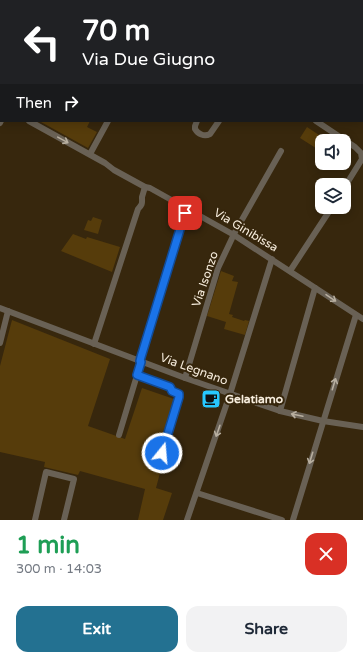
<!DOCTYPE html>
<meta charset="utf-8">
<style>
body{margin:0;font-family:"Varela Round",sans-serif;background:#f2f2f3;color:#1f2937;height:100vh;display:flex;flex-direction:column;font-size:15px;white-space:nowrap}
*{box-sizing:border-box;margin:0}
p{font-size:13px;color:#747a83}
.icon{flex:none;width:22px;height:22px;fill:none;stroke:currentColor;stroke-width:2;stroke-linecap:round;stroke-linejoin:round}
.map{position:relative;height:520px;overflow:hidden}
.details{display:flex;flex-direction:column;background:#fff;flex:1}
.details>*{flex:none}
.banner{position:absolute;left:0px;top:0px;width:363px;height:122px;box-shadow:0 2px 10px #0003;background:#202124;color:#fff;overflow:hidden}
.tools{position:absolute;left:315px;top:134px;display:grid;gap:8px}
.tools a{display:grid;place-items:center;width:36px;height:36px;border-radius:8px;background:#fff;box-shadow:0 2px 10px #0003;font-size:20px}
.pin{position:absolute;display:grid;place-items:center;width:34px;height:34px;color:#fff;margin:-17px;border-radius:8px;box-shadow:0 2px 6px #0006}
.me{position:absolute;width:44px;margin:-22px;rotate:17deg;stroke-linejoin:round;filter:drop-shadow(0 0 3px #0008)}
.turn{display:flex;align-items:center;gap:14px;height:84px;padding:0 16px;font-size:18px}
.turn .icon{width:52px;height:52px;stroke-width:2.5}
.turn b{display:block;font-size:28px;line-height:34px}
.then{display:flex;align-items:center;height:38px;padding:0 16px;background:#0003;gap:8px;font-size:15px}
.round{display:grid;place-items:center;flex:none;width:42px;height:42px;border-radius:12px;background:#f2f2f3}
.overview{display:flex;align-items:center;justify-content:space-between;height:68px;padding:0 16px}
h1{font-size:24px;font-weight:800;line-height:30px;color:#1e9e55}
.cta{display:flex;gap:8px;margin-top:auto;padding:8px 16px}
.cta a{flex:1;height:46px;border-radius:12px;background:#237191;color:#fff;font-size:16px;font-weight:800;line-height:46px;text-align:center}
.cta a+a{background:#f2f2f3;color:#1f2937}
.map>svg:first-child{display:block}
</style>
<div class="map">
<svg width="363" height="520" viewBox="0 0 363 520">
<rect width="100%" height="100%" fill="#37270d"/>
<g fill="#563c0b">
<polygon points="42,121 90,121 87,127 97,132 88,148 41,122"/>
<polygon points="307,127 328,141 322,141 322,152 300,138"/>
<polygon points="93,217 102,220 98,234 84,230 88,220 91,221"/>
<polygon points="73,234 86,239 87,237 120,247 112,272 61,251"/>
<polygon points="221,271 234,276 232,281 238,282 229,314 233,315 232,317 244,321 245,320 249,321 245,335 224,329 226,322 207,316"/>
<polygon points="12,320 110,359 88,426 125,439 142,388 174,399 159,452 165,454 156,488 172,493 163,520 138,520 145,489 80,471 78,475 44,467 45,462 0,452 0,366"/>
</g>
<g fill="none" stroke-linecap="round" stroke-linejoin="round">
<g stroke="#696155" stroke-width="6">
<polyline points="116,0 118,1"/>
<polyline points="97,1 98,0"/>
<polyline points="174,1 175,0"/>
<polyline points="0,106 1,107"/>
<polyline points="29,121 105,163 114,170 145,187 150,188 234,235 363,319"/>
<path d="M197,121L195,126V129C198,134 204,137 210,134L219,121"/>
<polyline points="316,121 355,147 361,153 362,159 344,188"/>
<polyline points="0,123 1,121"/>
<polyline points="90,154 108,121"/>
<polyline points="290,271 332,207"/>
<polyline points="0,308 185,378 280,411 323,421 363,427"/>
<polyline points="0,343 8,311"/>
<path d="M94,344L138,209C143,204 142,203 142,197C143,194 144,190 145,187"/>
<polyline points="140,361 187,208"/>
<polyline points="137,375 170,387 172,391 179,394 179,397 162,453"/>
<polyline points="185,378 218,268 235,232 281,151"/>
<polyline points="280,411 315,288"/>
<polyline points="119,435 141,362"/>
<polyline points="197,493 282,520"/>
<polyline points="35,520 46,472 74,479 64,520"/>
<polyline points="187,520 230,394 272,259"/>
<polyline points="293,520 356,315"/>
</g>
</g>
<defs><path id="oneway-shaft" d="M-6 0H5M1.5-3L5.5 0L1.5 3" fill="none" stroke-width="1.6" stroke-linecap="round" stroke-linejoin="round"/></defs>
<g stroke="#b8afa0">
<use href="#oneway-shaft" transform="translate(63 140) rotate(29)"/>
<use href="#oneway-shaft" transform="translate(331 298) rotate(34)"/>
<use href="#oneway-shaft" transform="translate(334 384) rotate(-73)"/>
<use href="#oneway-shaft" transform="translate(297 415) rotate(-168)"/>
<use href="#oneway-shaft" transform="translate(218 431) rotate(109)"/>
<use href="#oneway-shaft" transform="translate(311 458) rotate(107)"/>
</g>
<g fill="none" stroke-linecap="round" stroke-linejoin="round">
<defs>
<polyline id="route" points="162,453 179,397 179,394 172,391 170,387 137,375 141,362 140,361 141,357 185,213"/>
</defs>
<use href="#route" stroke="#114b97" stroke-width="10"/>
<use href="#route" stroke="#1a73e8" stroke-width="7"/>
</g>
<defs>
<symbol id="cafe-square" viewBox="-11 -11 22 22"><rect x="-9" y="-9" width="18" height="18" rx="4" fill="#27c8ff" stroke="#37270d"/><path d="M-5.5-4.5H6V0H3Q3 3.5 0 3.5H-2.5Q-5.5 3.5-5.5 0ZM3-3.2v2h1.7v-2ZM-6 4.5H4V6H-6Z" fill="#111"/></symbol>
</defs>
<g fill-rule="evenodd">
<use href="#cafe-square" x="200" y="388" width="22" height="22"/>
</g>
<g text-anchor="middle" dominant-baseline="central" stroke-width="4" stroke-linejoin="round" paint-order="stroke">
<g font-size="12" fill="#f8eede" stroke="#37270d">
<text transform="translate(246 230) rotate(31)">Via Ginibissa</text>
<text transform="translate(205 279) rotate(-71)">Via Isonzo</text>
<text transform="translate(194 369) rotate(20)">Via Legnano</text>
</g>
<g font-size="12" font-weight="bold" fill="#f8eede" stroke="#37270d" text-anchor="start">
<text x="225" y="399">Gelatiamo</text>
</g>
</g>
</svg>
<div class="tools">
<a><svg class="icon" aria-label="sound" viewBox="0 0 24 24"><path d="M4 9h4l5-4v14l-5-4H4zM17 9q2 3 0 6"/></svg></a>
<a><svg class="icon" aria-label="layers" viewBox="0 0 24 24"><path d="M12 4l9 5-9 5-9-5zM3 14l9 5 9-5"/></svg></a>
</div>
<div class="pin" style="left:185px;top:213px;background:#d93025"><svg class="icon" aria-label="arrive" viewBox="0 0 24 24"><path d="M6 21V4h12l-3 4 3 4H6"/></svg></div>
<svg class="me" style="left:162px;top:453px" viewBox="-20 -20 40 40"><circle r="17" fill="#1a73e8" stroke="#fff" stroke-width="3"/><path d="M0-11L8 9 0 5-8 9z" fill="#fff"/></svg>
<div class="banner">
<div class="turn"><svg class="icon" aria-label="left" viewBox="0 0 24 24"><path d="M17 20v-9H6M10 6l-5 5 5 5"/></svg><div><b>70 m</b>Via Due Giugno</div></div>
<div class="then">Then<svg class="icon" aria-label="right" viewBox="0 0 24 24"><path d="M7 20v-9h11M14 6l5 5-5 5"/></svg></div>
</div>
</div>
<section class="details">
<div class="overview"><div><h1>1 min</h1><p>300 m · 14:03</p></div><a class="round" style="background:#d93025;color:#fff"><svg class="icon" aria-label="close" viewBox="0 0 24 24"><path d="M6 6l12 12M18 6L6 18"/></svg></a></div>
<div class="cta"><a>Exit</a><a>Share</a></div>
</section>
